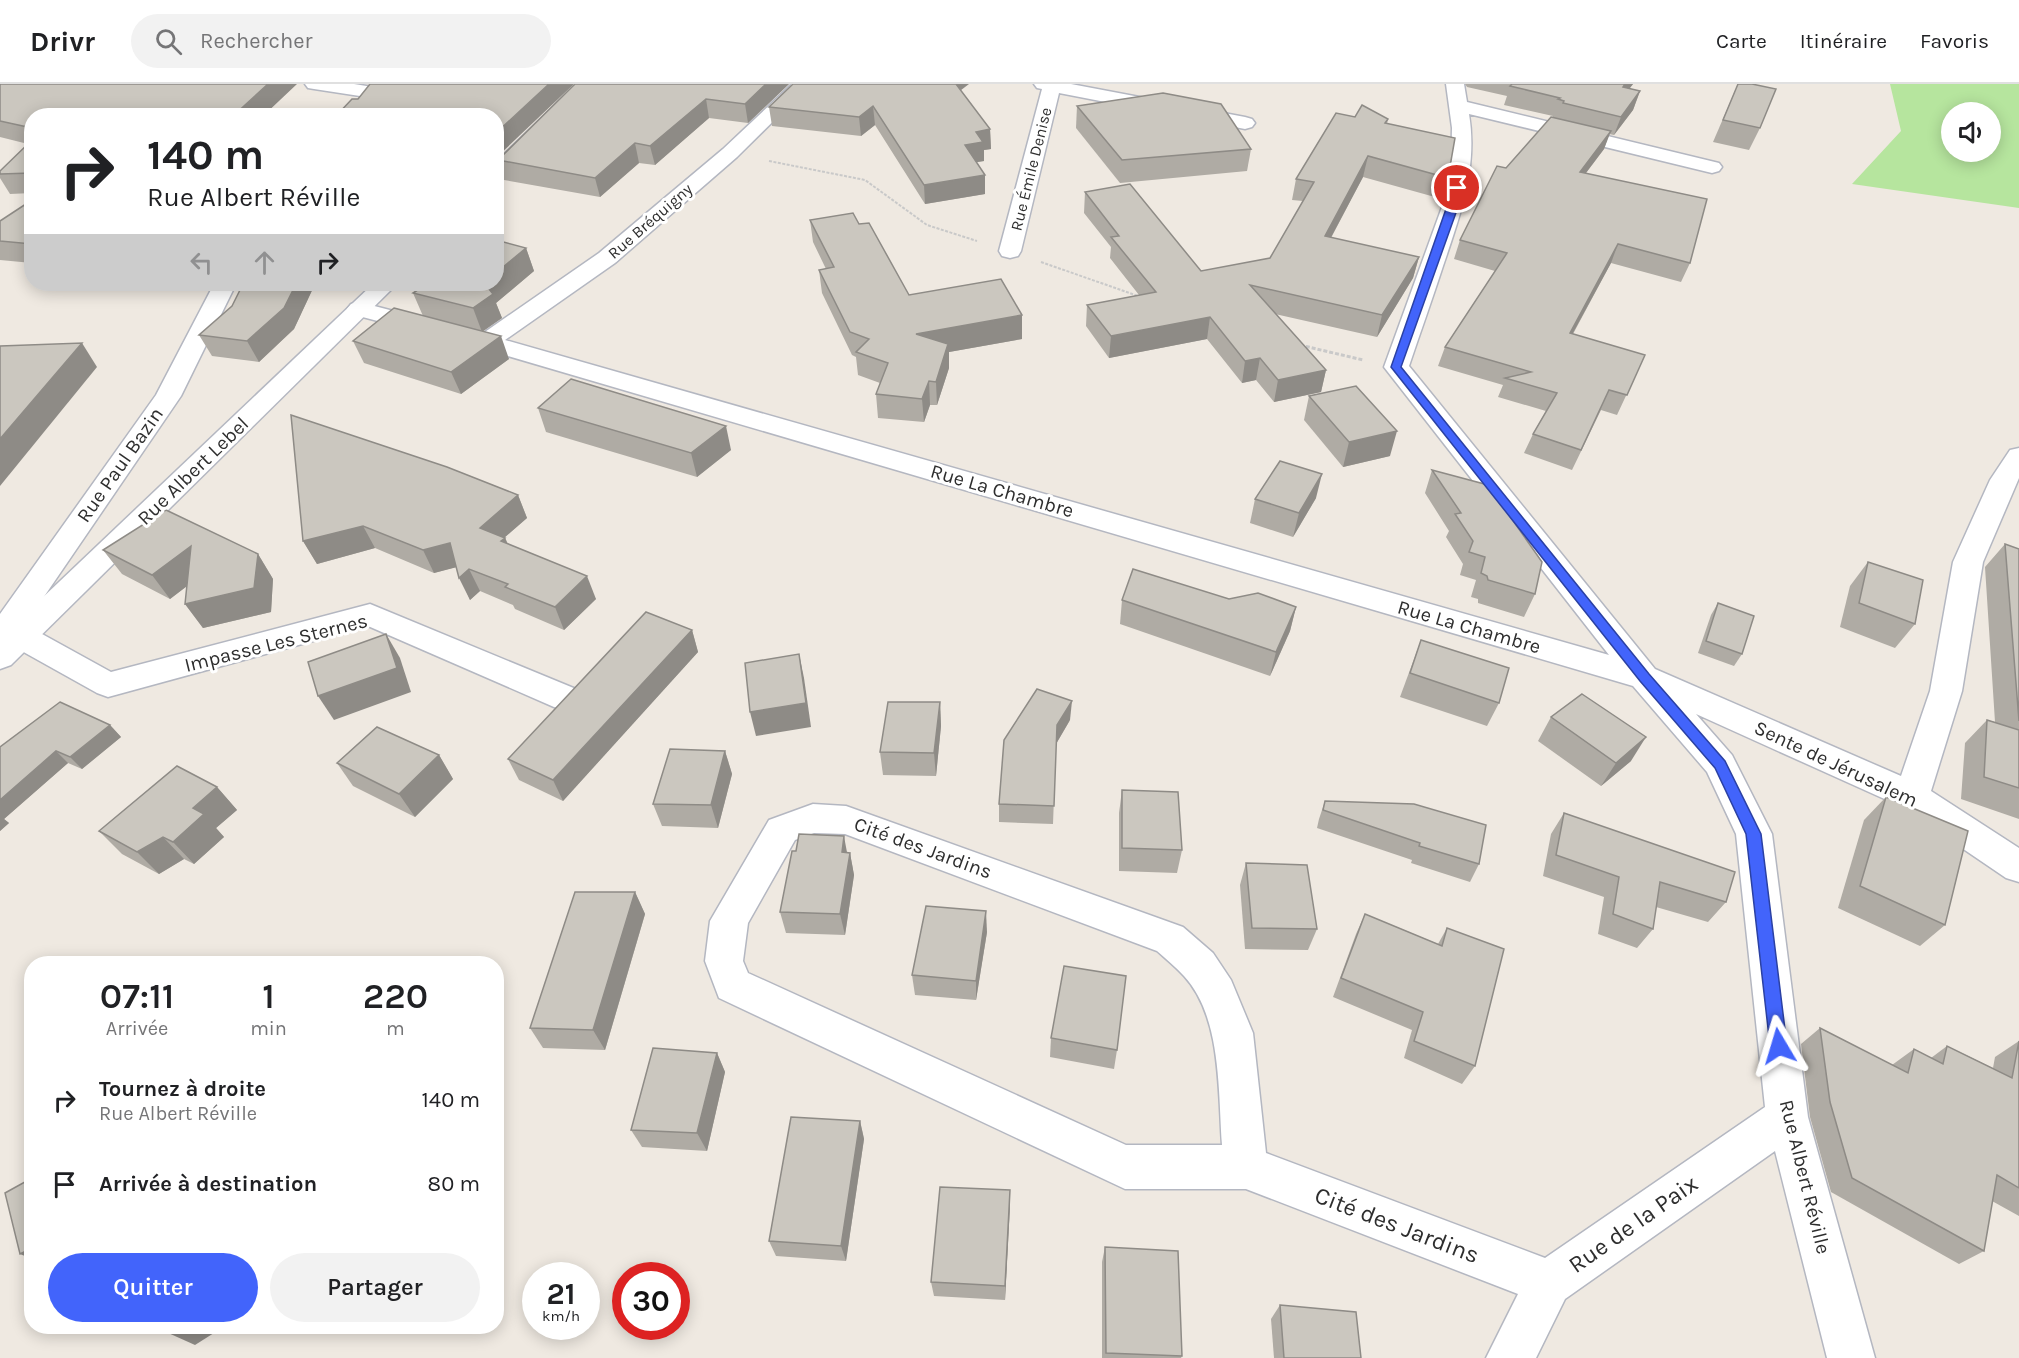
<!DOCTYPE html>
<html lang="fr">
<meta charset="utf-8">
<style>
body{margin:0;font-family:Karla,sans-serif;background:#f2f2f2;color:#202124;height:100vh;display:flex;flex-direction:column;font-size:22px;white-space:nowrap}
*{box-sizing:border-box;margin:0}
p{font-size:20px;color:#757577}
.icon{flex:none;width:33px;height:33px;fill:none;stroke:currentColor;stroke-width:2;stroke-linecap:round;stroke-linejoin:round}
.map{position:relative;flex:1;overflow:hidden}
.drawer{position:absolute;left:24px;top:872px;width:480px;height:378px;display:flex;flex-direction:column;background:#fff;border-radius:24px;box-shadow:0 3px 15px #0003}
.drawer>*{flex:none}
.guide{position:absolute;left:24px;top:24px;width:480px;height:183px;border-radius:24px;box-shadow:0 3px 15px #0003;background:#fff;color:#202124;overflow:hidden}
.buttons{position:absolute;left:1941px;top:18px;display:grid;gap:12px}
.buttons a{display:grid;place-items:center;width:60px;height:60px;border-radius:50%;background:#fff;box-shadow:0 3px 15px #0003;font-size:30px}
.speed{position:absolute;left:522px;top:1178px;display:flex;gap:12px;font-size:30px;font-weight:700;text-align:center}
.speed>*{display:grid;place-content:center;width:78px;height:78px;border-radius:50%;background:#fff;box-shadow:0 3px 15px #0003;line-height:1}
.speed small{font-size:15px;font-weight:400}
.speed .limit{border:9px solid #d22;background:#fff;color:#111}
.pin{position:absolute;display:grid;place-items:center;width:51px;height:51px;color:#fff;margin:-26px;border:3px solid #fff;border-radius:50%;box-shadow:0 2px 6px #0007}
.me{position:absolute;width:66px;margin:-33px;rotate:353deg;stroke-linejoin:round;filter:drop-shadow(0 0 4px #0008)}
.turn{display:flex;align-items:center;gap:21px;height:126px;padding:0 24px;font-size:27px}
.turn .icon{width:78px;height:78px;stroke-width:2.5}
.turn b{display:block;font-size:42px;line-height:51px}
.lanes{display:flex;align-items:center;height:57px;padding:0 24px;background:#0003;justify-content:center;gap:30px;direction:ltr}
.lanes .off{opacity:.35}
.eta{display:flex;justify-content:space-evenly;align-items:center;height:102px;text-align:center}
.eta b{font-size:36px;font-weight:600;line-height:42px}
.action{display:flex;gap:12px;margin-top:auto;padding:12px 24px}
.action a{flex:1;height:69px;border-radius:36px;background:#4264fb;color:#fff;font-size:24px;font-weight:600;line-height:69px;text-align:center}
.action a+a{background:#f2f2f2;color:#202124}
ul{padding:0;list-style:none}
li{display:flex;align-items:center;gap:18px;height:84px;padding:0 24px}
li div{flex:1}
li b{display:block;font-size:22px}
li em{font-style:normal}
header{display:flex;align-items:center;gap:36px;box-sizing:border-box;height:84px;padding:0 30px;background:#fff;border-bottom:2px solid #e0e0e0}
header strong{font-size:28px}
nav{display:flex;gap:33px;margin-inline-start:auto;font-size:21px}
.search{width:420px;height:54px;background:#f2f2f2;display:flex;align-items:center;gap:15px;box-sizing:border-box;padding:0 21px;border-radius:33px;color:#757577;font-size:22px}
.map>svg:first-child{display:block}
</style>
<header>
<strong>Drivr</strong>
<div class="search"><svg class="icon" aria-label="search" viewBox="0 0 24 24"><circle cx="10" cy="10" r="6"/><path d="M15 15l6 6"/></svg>Rechercher</div>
<nav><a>Carte</a><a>Itinéraire</a><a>Favoris</a></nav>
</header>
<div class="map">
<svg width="2019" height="1274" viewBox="0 0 2019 1274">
<rect width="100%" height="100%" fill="#efe9e1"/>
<path fill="#b6e59e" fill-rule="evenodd" d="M1890,0H2019V124L1852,100L1901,47ZM1952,28H1990V68H1952Z"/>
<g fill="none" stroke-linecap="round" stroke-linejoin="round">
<defs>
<g id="street">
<polygon points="305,0 354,0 379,4 382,8 379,12 373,14 314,5 308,4"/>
<path d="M792,0H811L737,73L615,179L505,256L1609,571L1384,283L1442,123L1451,86L1452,44L1446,0H1464L1467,18L1719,79L1722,83L1719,87L1712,89L1469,30C1478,84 1460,132 1443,182C1432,216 1420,249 1409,282L1655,585L1901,692L1930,607L1953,478L1990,396L2010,366L2019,364V394L1983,478L1962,607L1931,707L2019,764V798L2006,794L1900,722L1696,630L1732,671L1772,750L1808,1033L1875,1274H1827L1775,1067L1565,1215L1536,1274H1486L1518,1210L1246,1105H1125L719,914L705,877L710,837L769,736L813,720L846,722L1183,843L1213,869L1231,896L1253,949L1266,1069L1545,1174L1765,1023L1736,750L1707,688L1633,602L477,263L351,230L347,225L351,220L359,218L482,250L599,169L723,65ZM814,749L845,750L1157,867C1166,875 1176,883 1184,892C1222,933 1218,1008 1222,1061H1126L748,889L743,877L748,839L795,756Z"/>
<polygon points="1034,0 1071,0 1245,33 1252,35 1255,39 1252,43 1245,45 1059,9 1021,167 1018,172 1010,174 1002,172 999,167 1042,5 1037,4"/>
<polygon points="214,200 236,200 181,312 24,542 33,545 111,588 370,520 576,605 581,614 576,623 565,626 554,623 368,542 108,613 97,609 11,561 0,564 0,530 156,311"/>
</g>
<g id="secondary">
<polygon points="577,0 596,0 503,94 496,96 496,78"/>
<polygon points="373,200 397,200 11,581 0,585 0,554"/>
</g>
</defs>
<use href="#street" stroke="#b4b7c1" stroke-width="3"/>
<use href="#secondary" stroke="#b4b7c1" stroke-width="3"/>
<g stroke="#c9c9c9" stroke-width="2" stroke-dasharray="3 1.5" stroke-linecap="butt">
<polyline points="769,77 865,96 927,141 977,157"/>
<polyline points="1041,178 1141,213"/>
</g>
<polyline stroke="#c9c9c9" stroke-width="3" stroke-dasharray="4 2" stroke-linecap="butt" points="1300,261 1363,276"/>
<use href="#street" fill="#fff" fill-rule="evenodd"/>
<use href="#secondary" fill="#fff" fill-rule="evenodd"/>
</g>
<g fill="#afaba4">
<polygon points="0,0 295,1 263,32 32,32 32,109 10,110 0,94 0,87 28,60 0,53"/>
<polygon points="575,0 789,0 748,39 709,34 655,81 639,79 600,113 504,96 498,76"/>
<polygon points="1465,0 1633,0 1629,5 1640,7 1633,26 1614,51 1609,50 1604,65 1586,89 1690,179 1681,198 1611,179 1573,250 1645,271 1617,331 1601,326 1572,386 1524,369 1533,350 1546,327 1498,313 1503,301 1438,282 1445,263 1495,187 1454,175 1460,156 1506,84 1553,32 1504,21 1507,12 1467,3"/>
<polygon points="1738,0 1760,44 1749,66 1713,58"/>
<polygon points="961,7 990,45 991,65 984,66 984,77 976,78 985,91 985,110 925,120 875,41 861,52 772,42 769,23"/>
<polygon points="1077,22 1251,65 1247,87 1120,99 1076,44"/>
<polygon points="1355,33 1388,35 1387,40 1448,94 1442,115 1363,93 1331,154 1419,173 1413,194 1377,253 1275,230 1326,286 1321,308 1274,318 1256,296 1242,299 1207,255 1109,274 1086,242 1087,221 1139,211 1110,174 1111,163 1084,129 1085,108 1201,187 1270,174 1303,117 1292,116 1296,95"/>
<polygon points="32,116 32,179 0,176 0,157"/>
<polygon points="810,136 859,140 909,211 1022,255 949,268 949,284 937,321 930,321 924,338 878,334 876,310 880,299 858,291 856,273 852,271 822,209 819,186 826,185 813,158"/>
<polygon points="526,164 534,187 496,219 502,234 482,247 509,275 461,310 364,279 353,257 423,232 413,209"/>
<polygon points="243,200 315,200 294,245 259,278 212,272 199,251 232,222"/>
<polygon points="1309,312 1390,372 1343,383 1304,336"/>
<polygon points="538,324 731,366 697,393 546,348"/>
<polygon points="447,383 518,411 527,434 505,453 508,461 596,515 564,546 515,525 513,521 480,507 470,516 456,483 434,489 375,464 317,480 303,457"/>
<polygon points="1432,386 1535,510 1524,533 1478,519 1478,515 1471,513 1476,496 1460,491 1463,480 1446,453 1449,447 1425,409"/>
<polygon points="1316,414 1293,453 1250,439 1255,415"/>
<polygon points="2005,460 2019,465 2019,735 1961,715 1965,659 1987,636 1995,638 1985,483"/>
<polygon points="103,466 258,470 273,495 271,528 203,544 185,520 187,502 170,515 122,490"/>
<polygon points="1868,478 1915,540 1895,564 1840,543 1850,502"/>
<polygon points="1229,515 1296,523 1290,547 1270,592 1120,540 1122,516"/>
<polygon points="1718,519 1742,570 1734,582 1698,569 1711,531"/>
<polygon points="692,546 698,568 563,717 519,696 508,675"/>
<polygon points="1421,556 1499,619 1487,642 1400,613"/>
<polygon points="940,618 941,642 936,692 883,691 880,668"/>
<polygon points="1551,633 1631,677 1601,702 1538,657"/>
<polygon points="1070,636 1056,660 1053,740 999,738 999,720"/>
<polygon points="110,641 121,653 82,685 68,679 4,735 9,739 0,747 0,663"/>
<polygon points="725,667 732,690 718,744 662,742 653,720"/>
<polygon points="439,671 453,695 415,733 353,702 337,679"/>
<polygon points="217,703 237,726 216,744 224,753 194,780 184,775 159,790 122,770 99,747"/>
<polygon points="1122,706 1182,766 1177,789 1119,787 1119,729"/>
<polygon points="1886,713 1945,841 1920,862 1838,824 1864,736"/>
<polygon points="1325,717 1479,780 1470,798 1411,779 1412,776 1317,744 1319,735"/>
<polygon points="1564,729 1726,818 1708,838 1656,823 1653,845 1637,864 1598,850 1604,813 1543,792 1551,750"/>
<polygon points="847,769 850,769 854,791 845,851 786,849 780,828"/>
<polygon points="1246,779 1317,845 1308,866 1245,865 1240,801"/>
<polygon points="635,808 645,830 605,966 543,964 530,944"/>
<polygon points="1365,830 1438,860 1447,844 1475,982 1462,1000 1404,974 1412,946 1333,913 1356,850"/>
<polygon points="987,848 976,916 915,911 912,891"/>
<polygon points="1820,944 1892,981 1914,965 1931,974 1947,962 1993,984 1995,973 2019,957 2019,1132 1992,1117 1984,1167 1959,1180 1831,1108 1810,1033 1801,960"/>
<polygon points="1051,954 1117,966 1114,985 1050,973"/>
<polygon points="717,969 725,988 707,1067 642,1063 631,1046"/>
<polygon points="860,1037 864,1055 846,1177 776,1172 769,1157"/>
<polygon points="1010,1106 1005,1216 934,1212 931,1198"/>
<polygon points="1105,1163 1182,1272 1181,1274 1102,1274 1102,1178"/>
<polygon points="1280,1221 1361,1274 1274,1274 1271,1235"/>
</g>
<g fill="#8e8b86">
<polygon points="268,0 297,0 263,32 233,32"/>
<polygon points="549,0 574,0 496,74 496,49"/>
<polygon points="766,0 789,0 748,39 745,20"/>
<polygon points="952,0 969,0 952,13"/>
<polygon points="1625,0 1633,0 1616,22 1623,3"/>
<polygon points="1640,7 1633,26 1614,51 1621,33"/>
<polygon points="706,15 709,34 655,81 650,62"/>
<polygon points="873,22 875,41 861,52 859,33"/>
<polygon points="990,45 991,65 984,66 984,77 965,80 965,61 976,48"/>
<polygon points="1611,47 1604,65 1573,106 1580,88"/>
<polygon points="635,59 639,79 600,113 595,94"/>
<polygon points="1368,72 1363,93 1320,174 1325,152"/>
<polygon points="985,91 985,110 925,120 924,101"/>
<polygon points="1618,160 1611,179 1562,269 1570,249"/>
<polygon points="526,164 534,187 496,219 502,234 482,248 473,224 484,200 496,200 496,189"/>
<polygon points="1419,173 1413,194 1377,253 1382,231"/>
<polygon points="296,200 315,200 294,245 259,278 247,257"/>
<polygon points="1022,231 1022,255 949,268 949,284 937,321 936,298 916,250"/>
<polygon points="1210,233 1207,255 1109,274 1111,252"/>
<polygon points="501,252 509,275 461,310 451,288"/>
<polygon points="82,259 97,283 0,402 0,355"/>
<polygon points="1260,274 1256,296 1242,299 1245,277"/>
<polygon points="1326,286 1321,308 1274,318 1278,296"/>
<polygon points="929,297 930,321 924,338 922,315"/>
<polygon points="726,342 731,366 697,393 691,369"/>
<polygon points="1397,347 1390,372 1343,383 1349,358"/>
<polygon points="1322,390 1316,414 1293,453 1299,429"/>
<polygon points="518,411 527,434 490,466 480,444"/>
<polygon points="363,442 375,464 317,480 303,457"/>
<polygon points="505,454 515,476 501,457"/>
<polygon points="450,459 461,482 434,489 423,466"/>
<polygon points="191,462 208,486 170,515 152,491"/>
<polygon points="258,470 273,495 271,528 203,544 185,520"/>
<polygon points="469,485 480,507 470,516 459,494"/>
<polygon points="587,492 596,515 564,546 555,523"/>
<polygon points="1296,523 1290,547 1270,592 1276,568"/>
<polygon points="692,546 698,568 563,717 553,696"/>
<polygon points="386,550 400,574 411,608 334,636 318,612"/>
<polygon points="799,570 804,594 811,643 756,652 750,628"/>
<polygon points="1072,617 1070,636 1056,660 1057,641"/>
<polygon points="940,618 941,642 936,692 934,669"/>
<polygon points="110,641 121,653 82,685 70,673"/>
<polygon points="1646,653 1631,677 1601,702 1616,679"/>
<polygon points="56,667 68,679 4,735 9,739 0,747 0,716"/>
<polygon points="725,667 732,690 718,744 711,721"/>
<polygon points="439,671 453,695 415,733 399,710"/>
<polygon points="217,703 237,726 216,744 224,753 194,780 173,758 193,724"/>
<polygon points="844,752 848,774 842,768"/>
<polygon points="163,753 184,775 159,790 137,768"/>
<polygon points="850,769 854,791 845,851 840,830"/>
<polygon points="635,808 645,830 605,966 593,946"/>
<polygon points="986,827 987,848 976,916 976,897"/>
<polygon points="717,969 725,988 707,1067 697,1049"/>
<polygon points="860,1037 864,1055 846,1177 841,1162"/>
<polygon points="1010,1106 1010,1123 1005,1216 1005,1202"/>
<polygon points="32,1164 32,1175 20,1170"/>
<polygon points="177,1242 225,1242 195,1261 166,1248"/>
</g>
<g fill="#cbc7bf" stroke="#8e8b86" stroke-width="1.5">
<polygon points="0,0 268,0 233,32 32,32 32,44 0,37"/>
<polygon points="370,0 549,0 496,49 496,32 336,32 352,15 358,15"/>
<polygon points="575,0 766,0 745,20 706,15 650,62 635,59 595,94 498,76"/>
<polygon points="793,0 956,0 990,45 976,48 983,58 965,61 985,91 924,101 873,22 859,33 769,23"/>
<polygon points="1512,0 1625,0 1623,3 1640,7 1621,33 1563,19 1564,17 1558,15 1560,14 1510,2"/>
<polygon points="1738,0 1752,0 1776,5 1760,44 1723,36"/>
<polygon points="1163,9 1221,20 1251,65 1122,76 1077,22"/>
<polygon points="1362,21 1388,35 1385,39 1455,54 1448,94 1368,72 1325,152 1419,173 1382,231 1250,201 1326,286 1278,296 1260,274 1245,277 1210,233 1111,252 1087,221 1156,208 1111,153 1119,152 1085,108 1130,100 1201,187 1270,174 1314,98 1296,95 1336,29 1355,33"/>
<polygon points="1551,33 1611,47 1580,88 1707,115 1690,179 1618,160 1570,249 1645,271 1627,311 1609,306 1581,366 1533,350 1557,309 1505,294 1531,288 1445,263 1507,169 1460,156 1497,82 1506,84"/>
<polygon points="32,56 32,89 0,90 0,87"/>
<polygon points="32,116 32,160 0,157 0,137"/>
<polygon points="853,129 859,140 869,139 909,211 1001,195 1022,231 916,250 948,260 936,298 929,297 922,315 876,310 888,279 856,268 869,255 850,248 819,186 834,183 810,136"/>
<polygon points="496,156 526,164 496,189"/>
<polygon points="243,200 296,200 284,224 247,257 199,251 232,222"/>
<polygon points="427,200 485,200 493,210 473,224 413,209"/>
<polygon points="394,224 501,252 451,288 353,257"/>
<polygon points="82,259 0,355 0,262"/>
<polygon points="571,295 726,342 691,369 538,324"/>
<polygon points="1356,302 1397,347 1349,358 1309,312"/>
<polygon points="291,331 447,383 518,411 480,444 505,454 501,457 587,492 555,523 505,503 508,500 469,485 459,494 450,459 423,466 363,442 303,457"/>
<polygon points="1280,377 1322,390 1299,429 1255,415"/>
<polygon points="1432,386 1488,401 1542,478 1535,510 1488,496 1487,492 1481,489 1485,473 1469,468 1473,457 1455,430 1461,429"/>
<polygon points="166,426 258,470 254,504 185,520 191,462 152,491 103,466"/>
<polygon points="2005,460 2019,465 2019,637"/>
<polygon points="1868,478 1923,496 1915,540 1859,519"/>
<polygon points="1133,485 1229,515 1258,509 1296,523 1276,568 1122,516"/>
<polygon points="1718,519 1754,532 1742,570 1706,557"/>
<polygon points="646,528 692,546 553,696 508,675"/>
<polygon points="386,550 397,584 318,612 308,578"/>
<polygon points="1421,556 1509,584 1499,619 1410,589"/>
<polygon points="799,570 806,619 750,628 745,579"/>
<polygon points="1037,605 1072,617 1057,641 1054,722 999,720 1004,656"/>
<polygon points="1582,610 1646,653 1616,679 1551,633"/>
<polygon points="60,618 110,641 70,673 56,667 0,716 0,663"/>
<polygon points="888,618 940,618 934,669 880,668"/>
<polygon points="1987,636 2019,646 2019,704 1984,693"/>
<polygon points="377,643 439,671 399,710 337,679"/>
<polygon points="670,665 725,667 711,721 653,720"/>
<polygon points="177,682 217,703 193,724 204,730 173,758 163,753 137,768 99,747"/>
<polygon points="1122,706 1178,708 1182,766 1122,764"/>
<polygon points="1886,713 1968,747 1945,841 1860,802"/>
<polygon points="1325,717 1414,720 1486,741 1479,780 1419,762 1420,759 1323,726"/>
<polygon points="1564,729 1735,788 1726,818 1660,798 1653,845 1613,830 1619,793 1556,771"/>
<polygon points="799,750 844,752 842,768 850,769 840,830 780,828 792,767 796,767"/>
<polygon points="1246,779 1307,781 1317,845 1252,844"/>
<polygon points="575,808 635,808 593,946 530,944"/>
<polygon points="926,822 986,827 976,897 912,891"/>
<polygon points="1365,830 1442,862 1447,844 1504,865 1475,982 1414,957 1423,928 1341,894"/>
<polygon points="1064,882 1126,892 1117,966 1051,954"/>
<polygon points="1820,944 1908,989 1914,965 1943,980 1947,962 2012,994 2019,957 2019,1104 1997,1091 1984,1167 1852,1094 1830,1018"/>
<polygon points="653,964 717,969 697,1049 631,1046"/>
<polygon points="791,1033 860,1037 841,1162 769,1157"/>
<polygon points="32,1094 32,1164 20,1170 5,1109"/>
<polygon points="940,1103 1010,1106 1005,1202 931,1198"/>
<polygon points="1105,1163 1178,1167 1182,1272 1106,1269"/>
<polygon points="1280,1221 1356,1228 1361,1274 1284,1274"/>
<polygon points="165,1242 177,1242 166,1248"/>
</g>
<polygon fill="#4264fb" stroke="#2b41a3" stroke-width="1.5" points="1454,102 1461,104 1458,123 1401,283 1649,590 1725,677 1761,750 1787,962 1785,968 1779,970 1773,968 1770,962 1746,750 1715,684 1640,597 1391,283"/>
<g text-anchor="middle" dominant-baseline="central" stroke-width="6" stroke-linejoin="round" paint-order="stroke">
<g font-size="16" fill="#2e2e2e" stroke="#fff">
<text transform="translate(1031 85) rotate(-76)">Rue Émile Denise</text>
<text transform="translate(650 137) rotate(-41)">Rue Bréquigny</text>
</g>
<g font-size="20" fill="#2e2e2e" stroke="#fff">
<text transform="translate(120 381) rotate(-55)">Rue Paul Bazin</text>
<text transform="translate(193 387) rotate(-44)">Rue Albert Lebel</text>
<text transform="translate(1002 407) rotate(16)">Rue La Chambre</text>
<text transform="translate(1469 543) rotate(16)">Rue La Chambre</text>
<text transform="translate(276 559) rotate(-14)">Impasse Les Sternes</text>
<text transform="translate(1836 680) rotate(25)">Sente de Jérusalem</text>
<text transform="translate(923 764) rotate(20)">Cité des Jardins</text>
<text transform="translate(1805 1093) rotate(76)">Rue Albert Réville</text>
</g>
<g font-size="24" fill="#2e2e2e" stroke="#fff">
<text transform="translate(1633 1140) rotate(-35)">Rue de la Paix</text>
<text transform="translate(1397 1141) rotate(21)">Cité des Jardins</text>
</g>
</g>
</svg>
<div class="buttons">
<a><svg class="icon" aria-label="sound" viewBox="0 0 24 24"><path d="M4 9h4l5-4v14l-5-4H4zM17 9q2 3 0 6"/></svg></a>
</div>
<div class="speed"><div>21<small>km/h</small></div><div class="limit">30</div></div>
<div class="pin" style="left:1457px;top:104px;background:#d93025"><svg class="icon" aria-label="arrive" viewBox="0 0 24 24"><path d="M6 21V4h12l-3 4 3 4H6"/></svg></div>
<svg class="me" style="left:1779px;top:962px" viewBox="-20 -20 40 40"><path d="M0-17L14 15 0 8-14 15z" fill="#4264fb" stroke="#fff" stroke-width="4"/></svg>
<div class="guide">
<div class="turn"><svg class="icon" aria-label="right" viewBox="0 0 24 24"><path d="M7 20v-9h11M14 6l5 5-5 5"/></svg><div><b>140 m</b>Rue Albert Réville</div></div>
<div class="lanes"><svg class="icon off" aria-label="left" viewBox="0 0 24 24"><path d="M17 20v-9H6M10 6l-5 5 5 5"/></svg><svg class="icon off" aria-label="ahead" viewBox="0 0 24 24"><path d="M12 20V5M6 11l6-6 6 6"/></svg><svg class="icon" aria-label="right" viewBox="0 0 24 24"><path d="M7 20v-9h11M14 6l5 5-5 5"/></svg></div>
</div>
<section class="drawer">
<div class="eta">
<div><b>07:11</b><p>Arrivée</p></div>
<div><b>1</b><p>min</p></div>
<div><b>220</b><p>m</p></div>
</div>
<ul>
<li><svg class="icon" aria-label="right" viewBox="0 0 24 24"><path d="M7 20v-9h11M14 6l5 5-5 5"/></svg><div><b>Tournez à droite</b><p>Rue Albert Réville</p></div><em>140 m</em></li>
<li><svg class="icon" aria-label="arrive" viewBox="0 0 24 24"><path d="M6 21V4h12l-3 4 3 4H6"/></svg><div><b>Arrivée à destination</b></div><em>80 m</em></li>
</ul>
<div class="action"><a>Quitter</a><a>Partager</a></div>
</section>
</div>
